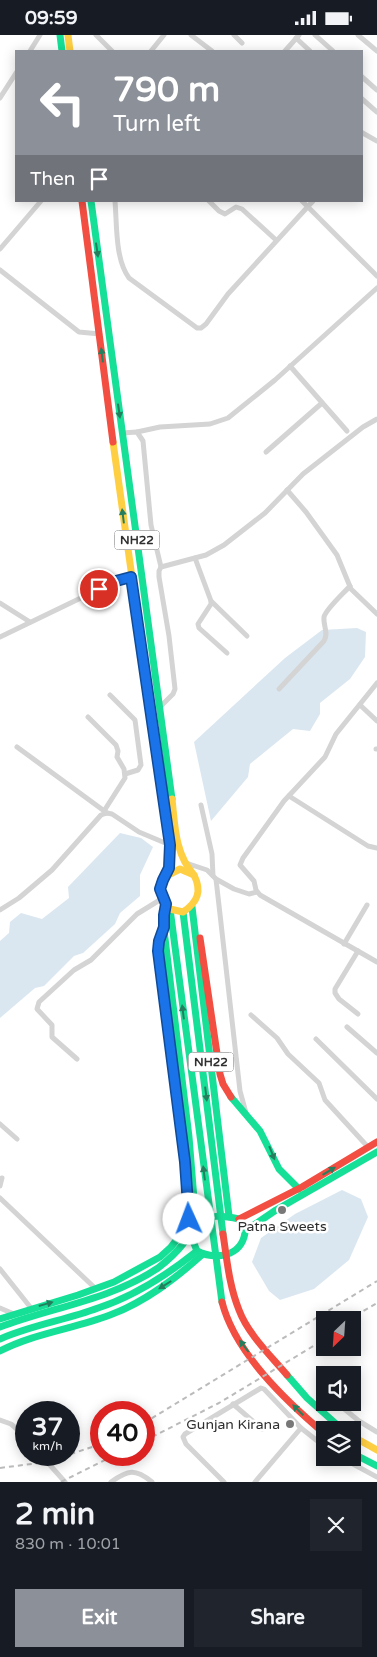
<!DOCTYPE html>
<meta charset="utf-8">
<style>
body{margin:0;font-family:"Varela Round",sans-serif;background:#20242c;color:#f1f3f6;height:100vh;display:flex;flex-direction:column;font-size:19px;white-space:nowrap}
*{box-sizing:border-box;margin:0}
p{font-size:16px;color:#9ea1a6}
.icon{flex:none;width:28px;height:28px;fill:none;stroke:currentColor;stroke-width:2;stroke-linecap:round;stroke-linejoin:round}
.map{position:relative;height:1447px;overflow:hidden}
.side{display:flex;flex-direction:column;background:#171b24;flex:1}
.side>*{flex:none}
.hud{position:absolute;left:15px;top:15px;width:348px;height:152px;border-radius:0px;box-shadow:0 2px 12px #0003;background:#8c9099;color:#fff;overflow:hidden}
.needle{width:32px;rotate:205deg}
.buttons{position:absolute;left:316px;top:1276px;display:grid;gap:10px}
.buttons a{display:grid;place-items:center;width:45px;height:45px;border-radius:0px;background:#171b24;box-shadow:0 2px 12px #0003;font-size:25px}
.speed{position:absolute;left:15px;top:1366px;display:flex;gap:10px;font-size:25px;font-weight:700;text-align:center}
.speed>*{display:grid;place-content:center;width:65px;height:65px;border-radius:50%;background:#171b24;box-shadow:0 2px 12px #0003;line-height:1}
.speed small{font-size:12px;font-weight:400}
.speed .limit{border:8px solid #d22;background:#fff;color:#111}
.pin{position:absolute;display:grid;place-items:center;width:42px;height:42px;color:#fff;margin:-21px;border:2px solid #fff;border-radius:50%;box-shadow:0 1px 5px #0007}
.me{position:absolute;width:55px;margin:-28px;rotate:358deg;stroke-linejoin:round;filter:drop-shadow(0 0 4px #0008)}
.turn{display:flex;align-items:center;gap:18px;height:105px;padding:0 15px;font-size:22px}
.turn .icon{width:65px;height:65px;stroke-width:2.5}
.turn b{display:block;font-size:35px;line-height:42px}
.then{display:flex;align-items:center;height:48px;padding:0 15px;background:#0003;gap:10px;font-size:19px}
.round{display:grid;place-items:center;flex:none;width:52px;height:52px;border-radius:0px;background:#20242c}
.head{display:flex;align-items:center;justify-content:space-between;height:85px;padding:0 15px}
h1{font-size:30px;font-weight:700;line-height:38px}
.button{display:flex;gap:10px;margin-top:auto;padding:10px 15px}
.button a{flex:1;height:58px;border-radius:0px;background:#8c9099;color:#fff;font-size:20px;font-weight:700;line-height:58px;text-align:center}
.button a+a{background:#20242c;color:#f1f3f6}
.status{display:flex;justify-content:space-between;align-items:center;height:35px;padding:0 25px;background:#171b24;direction:ltr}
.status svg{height:14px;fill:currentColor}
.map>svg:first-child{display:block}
</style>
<div class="status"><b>09:59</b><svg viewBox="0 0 49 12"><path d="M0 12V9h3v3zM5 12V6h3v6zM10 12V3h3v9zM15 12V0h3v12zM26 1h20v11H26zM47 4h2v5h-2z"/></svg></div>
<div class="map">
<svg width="377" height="1447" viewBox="0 0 377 1447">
<rect width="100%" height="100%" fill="#fff"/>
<g fill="#dbe7f0">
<polygon points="357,593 366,597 365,622 350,644 320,668 320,679 310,696 293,694 250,729 248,742 211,786 194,707 285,623 322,595"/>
<polygon points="120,798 141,803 153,812 140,840 140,861 120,878 115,889 83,918 74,921 44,951 35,953 0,983 0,906 9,898 10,887 21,878 42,884 69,863 68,852"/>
<polygon points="342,1155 361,1164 368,1182 349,1225 314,1254 280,1265 269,1256 252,1227 261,1203 295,1179"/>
</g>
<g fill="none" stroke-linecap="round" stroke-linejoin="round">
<g stroke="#d4d4d4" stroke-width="5">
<polyline points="96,0 112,16"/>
<polyline points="191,0 212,16"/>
<polyline points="234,0 242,8"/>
<polyline points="315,0 333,16"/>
<polyline points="358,0 377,16"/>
<polyline points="296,3 310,16"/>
<polyline points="30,16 40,0"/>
<polyline points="151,16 164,0"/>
<polyline points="285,16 299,0"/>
<polyline points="361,41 377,55"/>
<polyline points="0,63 16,38"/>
<polyline points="361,63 377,77"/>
<polyline points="361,97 377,106"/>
<path d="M115,166C117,190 115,224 129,243L193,290L197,293H201L206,289L228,259L313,166"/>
<polyline points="209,166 219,176 225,179 236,172 242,174 276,205"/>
<polyline points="302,166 377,241"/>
<polyline points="0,214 41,166"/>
<polyline points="0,235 79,297 100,299"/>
<polyline points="290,331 347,396"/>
<polyline points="137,397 160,392 210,389 228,383 275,345 377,253"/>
<polyline points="122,398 137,397 143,406 151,490 161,532"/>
<polyline points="266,417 322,368"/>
<polyline points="287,455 306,477 337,520 351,554 377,579"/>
<polyline points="195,523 211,566 211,569 198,589 199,593 227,618"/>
<polyline points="211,566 247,601"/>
<polyline points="0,568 30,587"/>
<polyline points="0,602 116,546 131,542"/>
<polyline points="377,648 336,699 325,722 284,766 243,823 240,830 254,846 256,855 260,860 377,927"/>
<path d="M279,654L324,606C329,598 323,591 324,582C326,574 344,558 350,551"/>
<polyline points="110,660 135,685 141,730 138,735 125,739"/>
<polyline points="360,670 377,686"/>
<polyline points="160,672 173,659 175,654 169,601 159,542 159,536 161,532 206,520 224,510 265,478 303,439 363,392 377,384"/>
<polyline points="88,682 116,710 118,716 117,722 124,734 125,743 104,776"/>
<polyline points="17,712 107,778"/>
<polyline points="376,714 377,714"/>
<polyline points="289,761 368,811 377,813"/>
<polyline points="201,770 212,819 213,841"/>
<polyline points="186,828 207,835 216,844 234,854 249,859 257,857"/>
<polyline points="216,844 240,1056 246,1078"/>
<polyline points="0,875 19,863 52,835 101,780 107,778 112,779 139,797 170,810"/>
<polyline points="344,909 367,870"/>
<polyline points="358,979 339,964 335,958 335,954 358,916"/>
<polyline points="251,980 277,1003 288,1019 319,1048 325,1065 368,1112"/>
<polyline points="347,992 377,1018"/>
<polyline points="316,1004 377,1064"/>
<polyline points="77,1024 52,1002 52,990 37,974 39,967 74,935 91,925 137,879 163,863"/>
<polyline points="0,1089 17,1104"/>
<polyline points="0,1151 2,1143"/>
<polyline points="0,1163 96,1254"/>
<polyline points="0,1234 31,1273"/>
<polyline points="0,1273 14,1279"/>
<polyline points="321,1348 325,1353"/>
<polyline points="337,1368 359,1386 377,1397"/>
<polyline points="233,1369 262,1394"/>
<polyline points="0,1385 11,1389 26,1402"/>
<polyline points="41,1420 65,1447"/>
<polyline points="340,1422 377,1442"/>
<path d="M111,1447C128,1435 135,1433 152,1447"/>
<polyline points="224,1447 186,1409 183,1402 185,1399 261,1353 264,1354 301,1393 325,1412"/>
<polyline points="255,1447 301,1393"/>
</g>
<g stroke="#16e098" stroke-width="7">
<polyline points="60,0 62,16"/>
<polyline points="91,166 172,764"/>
<polyline points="146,642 171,815 169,833 166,841"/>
<polyline points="166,869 163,887 189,1102 196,1189"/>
<polyline points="192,872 229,1181"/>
<polyline points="170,874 222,1267"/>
<polyline points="183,877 223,1199"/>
<polyline points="231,1062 260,1096 279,1134 299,1154"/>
<polyline points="245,1196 276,1175 377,1117"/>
<polyline points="0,1284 78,1260 114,1247 160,1222 171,1212 185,1194 189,1184 185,1127 158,916 159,906 163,895"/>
<path d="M0,1292C53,1272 110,1265 158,1233C167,1226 176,1218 183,1209C188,1203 190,1196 195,1190C206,1178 225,1181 239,1184L245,1198C241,1222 215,1225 197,1216L193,1206V1195"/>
<path d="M0,1304C32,1290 66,1285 98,1273C135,1261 167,1240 197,1216"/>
<path d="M0,1316C35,1298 73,1294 110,1280C145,1267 175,1244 203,1219"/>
<polyline points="287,1340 307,1363 343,1395"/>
<polyline points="352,1418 377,1431"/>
</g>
<g stroke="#ffcf43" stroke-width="7">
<polyline points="68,0 70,16"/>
<polyline points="113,407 146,642"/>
<path d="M172,764C175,791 175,819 194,840"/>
<path d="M180,834L194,840C202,856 198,867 183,877L170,874L163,863L160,854L166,841Z"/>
<polyline points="352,1401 377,1415"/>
</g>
<g stroke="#f24e42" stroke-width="7">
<polyline points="82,166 113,407"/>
<polyline points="200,903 220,1039 223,1049 231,1062"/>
<polyline points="239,1184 302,1152 377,1107"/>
<path d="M223,1199C227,1225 229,1250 239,1275C248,1299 270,1320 287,1340"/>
<path d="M222,1267C235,1318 286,1366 325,1399"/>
</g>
<g stroke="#bbb" stroke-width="2" stroke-dasharray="5 4" stroke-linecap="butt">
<polyline points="348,1285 377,1268"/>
<polyline points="144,1388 377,1246"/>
<polyline points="144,1406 219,1368 325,1304"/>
<polyline points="0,1433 47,1427 101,1409"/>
<polyline points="61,1447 115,1420"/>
</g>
</g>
<defs><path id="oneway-solid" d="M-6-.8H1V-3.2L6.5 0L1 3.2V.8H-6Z" transform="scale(1.25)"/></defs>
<g fill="#247f5e">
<use href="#oneway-solid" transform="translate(97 215) rotate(82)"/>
<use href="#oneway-solid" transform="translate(102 320) rotate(-97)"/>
<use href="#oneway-solid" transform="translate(119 376) rotate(82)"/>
<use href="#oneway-solid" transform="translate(123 481) rotate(-97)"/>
<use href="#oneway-solid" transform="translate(183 977) rotate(-97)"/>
<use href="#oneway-solid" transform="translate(206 1059) rotate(83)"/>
<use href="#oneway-solid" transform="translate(272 1118) rotate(68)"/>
<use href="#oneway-solid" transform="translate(329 1136) rotate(-31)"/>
<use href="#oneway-solid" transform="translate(204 1138) rotate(-97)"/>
<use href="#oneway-solid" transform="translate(165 1250) rotate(148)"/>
<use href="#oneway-solid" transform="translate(46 1269) rotate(-16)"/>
<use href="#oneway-solid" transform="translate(244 1311) rotate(-127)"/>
<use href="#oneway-solid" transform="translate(298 1375) rotate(-135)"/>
</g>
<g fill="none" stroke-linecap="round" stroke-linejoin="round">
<defs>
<polyline id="route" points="99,554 116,546 131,542 170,810 169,833 163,845 160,854 166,869 164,880 164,892 159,906 158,916 185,1127 189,1184"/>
</defs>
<use href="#route" stroke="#114b97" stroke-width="12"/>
<use href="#route" stroke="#1a73e8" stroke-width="9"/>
</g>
<g fill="#787878" stroke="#fff" stroke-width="2">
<circle cx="282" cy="1175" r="5"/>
<circle cx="290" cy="1389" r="5"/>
</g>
<g text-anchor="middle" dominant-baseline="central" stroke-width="5" stroke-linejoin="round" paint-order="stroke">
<g fill="#fff" stroke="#6d6d6d" stroke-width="1">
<rect x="114.5" y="495.5" width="45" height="19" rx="4"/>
<rect x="188.5" y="1017.5" width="45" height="19" rx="4"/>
</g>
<g font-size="12" font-weight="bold" fill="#2f2f2f">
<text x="137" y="505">NH22</text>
<text x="211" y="1027">NH22</text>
</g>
<g font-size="14" fill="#2f2f2f" stroke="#fff">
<text x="282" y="1191">Patna Sweets</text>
<text x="280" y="1389" text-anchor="end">Gunjan Kirana</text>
</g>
</g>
</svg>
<div class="buttons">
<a><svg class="needle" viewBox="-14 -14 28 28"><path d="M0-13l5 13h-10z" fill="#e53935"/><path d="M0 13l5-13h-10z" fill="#9ea1a6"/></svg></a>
<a><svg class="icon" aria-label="sound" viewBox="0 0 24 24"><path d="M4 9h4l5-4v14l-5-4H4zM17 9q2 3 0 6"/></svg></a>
<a><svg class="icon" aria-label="layers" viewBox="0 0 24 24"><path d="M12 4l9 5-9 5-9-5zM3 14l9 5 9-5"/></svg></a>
</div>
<div class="speed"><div>37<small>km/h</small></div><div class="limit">40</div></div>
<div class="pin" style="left:99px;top:554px;background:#d93025"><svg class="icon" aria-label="arrive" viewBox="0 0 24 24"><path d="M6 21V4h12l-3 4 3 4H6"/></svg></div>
<svg class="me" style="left:189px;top:1184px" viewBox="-20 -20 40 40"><circle r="19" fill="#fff"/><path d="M0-13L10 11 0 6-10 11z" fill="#1a73e8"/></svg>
<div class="hud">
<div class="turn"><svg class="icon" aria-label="left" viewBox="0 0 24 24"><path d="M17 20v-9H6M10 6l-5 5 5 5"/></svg><div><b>790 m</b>Turn left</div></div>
<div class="then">Then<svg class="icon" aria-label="arrive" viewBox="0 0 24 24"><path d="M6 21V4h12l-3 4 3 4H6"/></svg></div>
</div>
</div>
<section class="side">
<div class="head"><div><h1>2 min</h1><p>830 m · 10:01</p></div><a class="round"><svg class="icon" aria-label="close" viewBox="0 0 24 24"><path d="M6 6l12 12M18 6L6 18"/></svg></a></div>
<div class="button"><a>Exit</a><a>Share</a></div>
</section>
